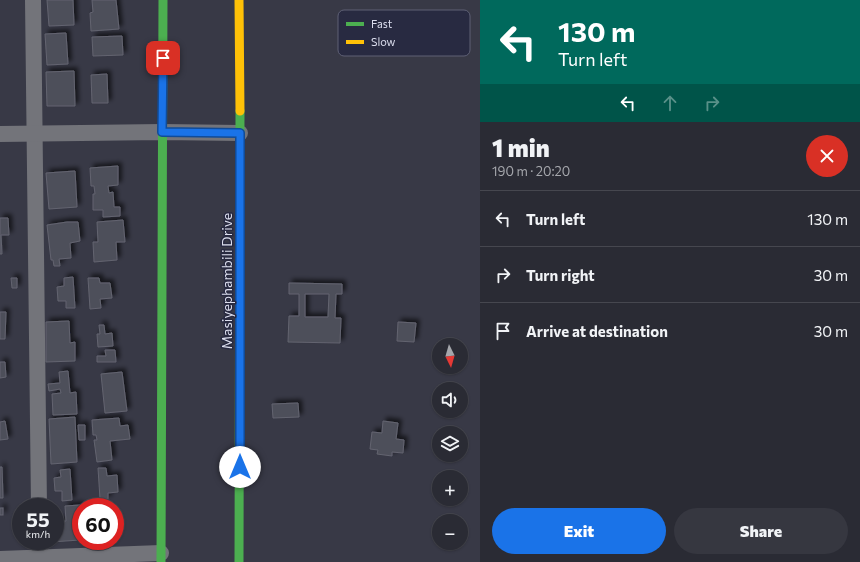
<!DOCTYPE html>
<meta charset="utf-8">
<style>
body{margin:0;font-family:Commissioner,sans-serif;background:#363740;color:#f1f3f6;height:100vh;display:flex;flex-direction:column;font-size:15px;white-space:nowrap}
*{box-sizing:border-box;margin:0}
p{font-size:13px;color:#a5a7ac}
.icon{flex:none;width:22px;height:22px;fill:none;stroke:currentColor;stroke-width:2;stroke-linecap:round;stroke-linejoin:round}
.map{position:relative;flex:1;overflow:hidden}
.panel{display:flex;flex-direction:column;background:#2a2b34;width:380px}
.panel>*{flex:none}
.top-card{background:#00695c;color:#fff;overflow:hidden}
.needle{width:26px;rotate:175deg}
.buttons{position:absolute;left:432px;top:338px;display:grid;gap:8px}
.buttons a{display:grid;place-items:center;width:36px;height:36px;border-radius:50%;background:#2a2b34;box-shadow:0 1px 3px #0004,0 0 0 1px #46474f;font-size:20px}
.speed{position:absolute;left:12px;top:498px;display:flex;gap:8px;font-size:20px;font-weight:700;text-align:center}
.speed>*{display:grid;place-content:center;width:52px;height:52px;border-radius:50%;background:#2a2b34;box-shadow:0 1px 3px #0004,0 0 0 1px #46474f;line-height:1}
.speed small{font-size:10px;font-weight:400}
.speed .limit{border:6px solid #d22;background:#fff;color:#111}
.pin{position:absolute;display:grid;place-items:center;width:34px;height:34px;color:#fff;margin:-17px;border-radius:8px;box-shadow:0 2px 6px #0006}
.me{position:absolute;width:44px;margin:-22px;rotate:0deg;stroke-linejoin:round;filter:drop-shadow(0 0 3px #0008)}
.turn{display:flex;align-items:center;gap:14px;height:84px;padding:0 12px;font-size:18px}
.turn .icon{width:52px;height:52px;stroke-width:2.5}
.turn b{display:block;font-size:28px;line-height:34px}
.lanes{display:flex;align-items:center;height:38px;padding:0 12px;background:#0003;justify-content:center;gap:20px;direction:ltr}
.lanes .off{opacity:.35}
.round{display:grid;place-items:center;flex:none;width:42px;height:42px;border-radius:21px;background:#363740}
.summary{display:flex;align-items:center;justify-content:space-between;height:68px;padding:0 12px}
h1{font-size:24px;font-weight:800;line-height:30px}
.cta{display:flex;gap:8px;margin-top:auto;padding:8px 12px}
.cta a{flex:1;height:46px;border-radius:24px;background:#1a73e8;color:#fff;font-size:16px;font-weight:800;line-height:46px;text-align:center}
.cta a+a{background:#363740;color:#f1f3f6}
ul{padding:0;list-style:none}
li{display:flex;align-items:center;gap:12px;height:56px;padding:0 12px;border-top:1px solid #46474f}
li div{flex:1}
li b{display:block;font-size:15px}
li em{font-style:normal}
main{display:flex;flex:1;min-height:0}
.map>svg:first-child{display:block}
</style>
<main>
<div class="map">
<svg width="480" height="562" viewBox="0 0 480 562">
<defs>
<filter id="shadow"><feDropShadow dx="3.5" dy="-3.5" stdDeviation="2" flood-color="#0009"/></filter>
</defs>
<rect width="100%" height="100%" fill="#383946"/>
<g fill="#4e4f5a" stroke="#636470" fill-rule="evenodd" filter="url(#shadow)">
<polygon points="47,0 73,0 74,25 49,26"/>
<polygon points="92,0 116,0 119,29 91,31 90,13 93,12"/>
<polygon points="66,33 68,64 47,65 45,34"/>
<polygon points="122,36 123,55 93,56 92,37"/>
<polygon points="74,71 75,106 47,106 46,72"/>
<polygon points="107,74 108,103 92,103 91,75"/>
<polygon points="118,166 118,185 108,186 109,193 113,192 114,207 120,207 120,216 103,217 103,210 93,210 93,194 95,194 94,186 91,186 90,168"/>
<polygon points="75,171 77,207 49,209 46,173"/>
<polygon points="0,218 8,218 9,235 1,235 2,254 0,254"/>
<polygon points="123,220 125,242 116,242 117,260 94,262 93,242 98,242 97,222"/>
<polygon points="67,222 78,222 80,241 70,243 71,258 59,259 60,266 54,266 53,260 51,260 47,225"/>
<polygon points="73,277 75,308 66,308 66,301 58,301 57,287 64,286 64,278"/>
<polygon points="11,278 17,278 17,288 12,288"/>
<polygon points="88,278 99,278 100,283 110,283 112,298 100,299 101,308 90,309"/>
<path d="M289,283L342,284V294H336L335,318H341L340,343L288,342L289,316H299V294H289ZM305,294H329L328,317H305Z"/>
<polygon points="0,312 6,312 5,339 0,339"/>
<polygon points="69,321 70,343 75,342 75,361 46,362 46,322"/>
<polygon points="398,322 416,323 414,342 397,341"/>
<polygon points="99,325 104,325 105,334 112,333 113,346 98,347 97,334 100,334"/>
<polygon points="105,350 115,350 116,362 97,362 97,356 106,356"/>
<polygon points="0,362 5,362 6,377 0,378"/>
<polygon points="68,371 70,393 76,392 77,414 53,415 52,394 61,393 60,389 49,391 48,384 60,383 59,372"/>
<polygon points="122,372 127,411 105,413 101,374"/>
<polygon points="298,403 299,417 273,418 272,404"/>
<polygon points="75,417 77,462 51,464 49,419"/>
<polygon points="119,418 120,426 128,425 130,439 110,441 112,460 97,462 94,440 97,440 96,435 93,435 92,420"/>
<polygon points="5,421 8,439 0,440 0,422"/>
<polygon points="383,421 398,423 396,439 404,440 403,453 392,452 392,456 377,454 378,450 370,449 372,432 382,433"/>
<polygon points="78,425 85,425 85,440 79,440"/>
<polygon points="0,467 2,467 3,498 0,498"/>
<polygon points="98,468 106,468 107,476 117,475 118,492 108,493 108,499 100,499"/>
<polygon points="70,469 72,500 62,501 62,491 55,491 54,478 61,477 60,470"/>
<polygon points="80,505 81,523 78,522 80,540 51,542 51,541 55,541 55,522 66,521 65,506"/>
<polygon points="102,505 102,507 87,507 87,506"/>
<rect x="0" y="508" width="3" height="7"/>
</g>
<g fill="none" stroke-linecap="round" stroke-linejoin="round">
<g stroke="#73747a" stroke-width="16">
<polyline points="33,0 39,507"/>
<polyline points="0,134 162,132 240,133"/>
<polyline points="39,541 39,557"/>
<polyline points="0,559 161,553"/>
</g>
<g stroke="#4caf50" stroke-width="9">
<polyline points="161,562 163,0"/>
<polyline points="239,562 240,111"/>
</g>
<polyline stroke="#ffc107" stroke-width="9" points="239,0 240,111"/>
</g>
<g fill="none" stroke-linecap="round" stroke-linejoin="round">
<defs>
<polyline id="route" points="163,58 162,132 240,133 240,467"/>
</defs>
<use href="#route" stroke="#114b97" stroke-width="10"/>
<use href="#route" stroke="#1a73e8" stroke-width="7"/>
</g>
<g text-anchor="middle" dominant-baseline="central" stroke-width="3" stroke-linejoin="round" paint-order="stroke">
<g font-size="14" fill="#dcdeee" stroke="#282a41">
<text transform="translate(226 281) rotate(-90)">Masiyephambili Drive</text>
</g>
</g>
<rect x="338" y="10" width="132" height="46" rx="6" fill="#282a41" stroke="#5e6075" stroke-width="1"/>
<rect x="346" y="22" width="18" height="4" fill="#4caf50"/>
<rect x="346" y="40" width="18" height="4" fill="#ffc107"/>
<g font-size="11" fill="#dcdeee">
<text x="371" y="28">Fast</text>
<text x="371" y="46">Slow</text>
</g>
</svg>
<div class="buttons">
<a><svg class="needle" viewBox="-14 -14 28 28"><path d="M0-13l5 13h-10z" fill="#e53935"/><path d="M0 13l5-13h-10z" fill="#a5a7ac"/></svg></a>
<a><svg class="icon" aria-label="sound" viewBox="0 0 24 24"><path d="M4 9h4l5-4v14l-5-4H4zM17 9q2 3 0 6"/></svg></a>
<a><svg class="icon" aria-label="layers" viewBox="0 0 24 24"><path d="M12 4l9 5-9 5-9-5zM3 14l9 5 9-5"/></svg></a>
<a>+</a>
<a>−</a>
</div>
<div class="speed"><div>55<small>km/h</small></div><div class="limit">60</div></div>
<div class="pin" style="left:163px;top:58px;background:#d93025"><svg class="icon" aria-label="arrive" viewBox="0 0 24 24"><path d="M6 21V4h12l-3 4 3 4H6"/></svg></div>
<svg class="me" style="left:240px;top:467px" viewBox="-20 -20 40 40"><circle r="19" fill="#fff"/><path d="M0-13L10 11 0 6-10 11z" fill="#1a73e8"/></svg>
</div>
<section class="panel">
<div class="top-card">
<div class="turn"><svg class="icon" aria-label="left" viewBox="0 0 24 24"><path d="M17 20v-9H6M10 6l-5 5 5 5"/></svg><div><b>130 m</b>Turn left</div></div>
<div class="lanes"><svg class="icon" aria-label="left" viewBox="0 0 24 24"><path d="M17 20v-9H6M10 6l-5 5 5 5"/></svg><svg class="icon off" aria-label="ahead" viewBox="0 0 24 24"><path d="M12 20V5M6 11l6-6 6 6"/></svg><svg class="icon off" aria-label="right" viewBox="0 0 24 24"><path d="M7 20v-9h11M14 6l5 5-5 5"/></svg></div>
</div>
<div class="summary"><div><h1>1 min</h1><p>190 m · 20:20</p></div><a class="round" style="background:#d93025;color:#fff"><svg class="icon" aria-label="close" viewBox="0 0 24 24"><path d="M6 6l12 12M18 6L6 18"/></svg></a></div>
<ul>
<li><svg class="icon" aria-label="left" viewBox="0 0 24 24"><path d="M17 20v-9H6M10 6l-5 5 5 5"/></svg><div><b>Turn left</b></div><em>130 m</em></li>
<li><svg class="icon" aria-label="right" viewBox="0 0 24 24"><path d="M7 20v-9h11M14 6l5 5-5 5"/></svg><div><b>Turn right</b></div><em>30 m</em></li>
<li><svg class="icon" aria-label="arrive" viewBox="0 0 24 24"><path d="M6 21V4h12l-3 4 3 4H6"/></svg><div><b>Arrive at destination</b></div><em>30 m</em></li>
</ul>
<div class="cta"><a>Exit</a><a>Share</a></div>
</section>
</main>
